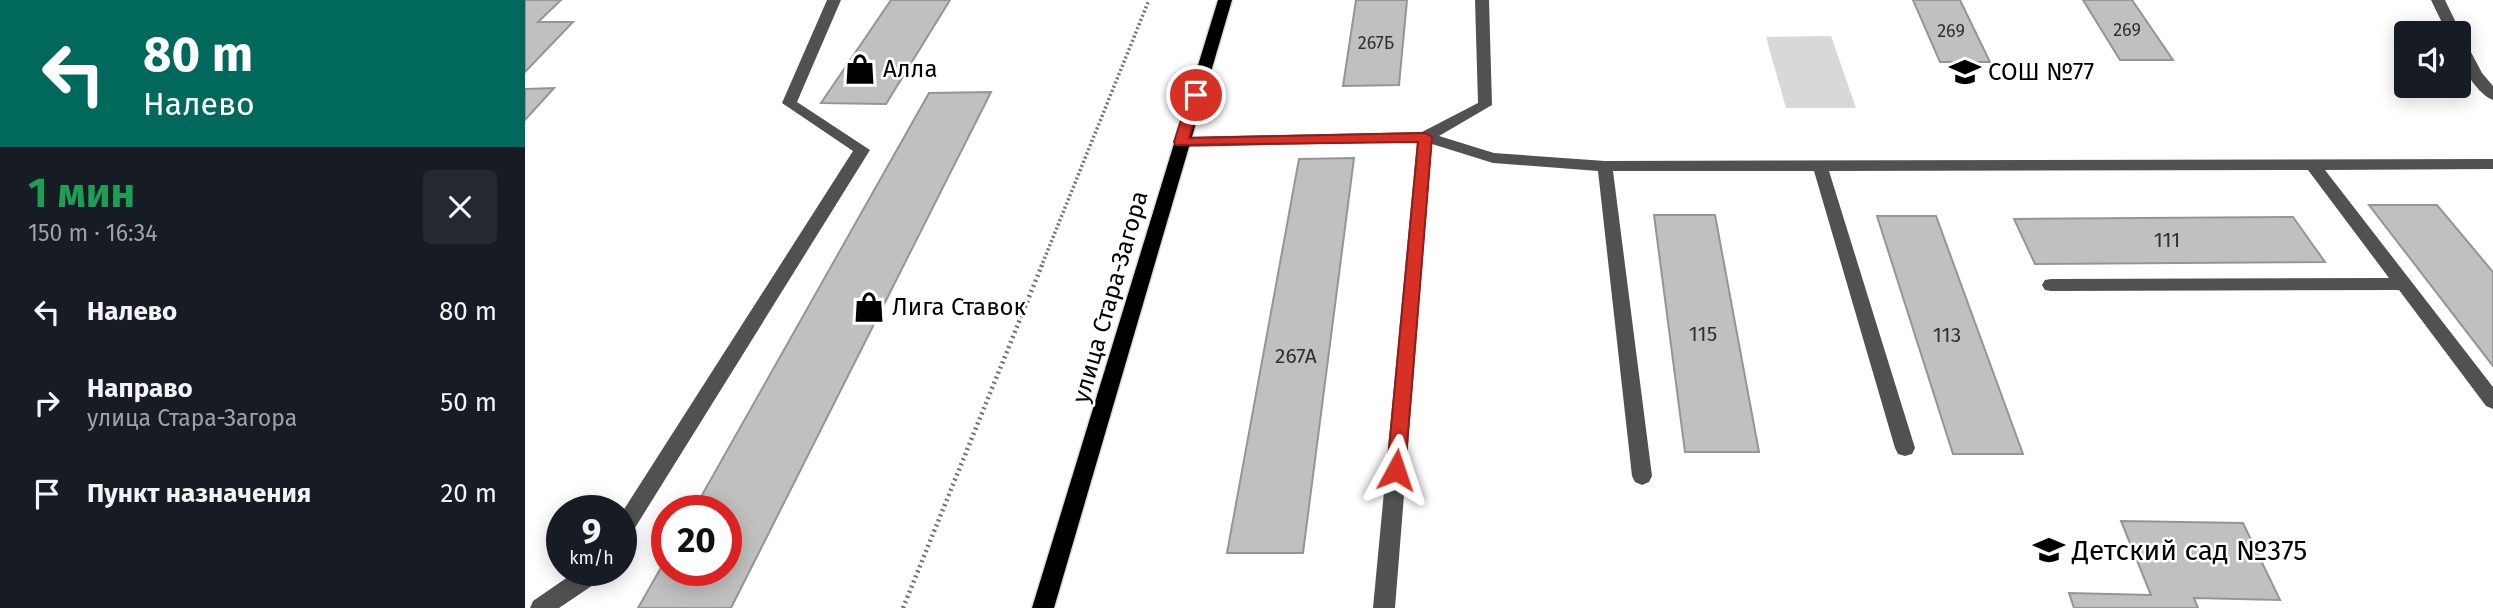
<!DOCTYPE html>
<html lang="ru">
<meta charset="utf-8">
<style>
body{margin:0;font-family:"Fira Sans",sans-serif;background:#242831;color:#f1f3f6;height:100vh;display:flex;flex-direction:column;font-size:26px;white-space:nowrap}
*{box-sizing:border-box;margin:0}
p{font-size:23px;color:#9ea1a6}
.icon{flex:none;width:38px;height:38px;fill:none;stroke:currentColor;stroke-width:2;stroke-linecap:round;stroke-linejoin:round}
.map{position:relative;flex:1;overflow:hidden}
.drawer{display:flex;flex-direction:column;background:#171b24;width:525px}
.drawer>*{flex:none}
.banner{background:#00695c;color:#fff;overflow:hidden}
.fabs{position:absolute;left:1869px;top:21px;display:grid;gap:14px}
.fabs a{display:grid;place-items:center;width:77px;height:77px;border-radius:7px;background:#171b24;box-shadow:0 4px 18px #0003;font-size:35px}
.speed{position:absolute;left:21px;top:495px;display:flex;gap:14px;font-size:35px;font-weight:700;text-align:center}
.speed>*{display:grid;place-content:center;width:91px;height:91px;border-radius:50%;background:#171b24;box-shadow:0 4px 18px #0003;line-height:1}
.speed small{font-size:18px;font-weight:400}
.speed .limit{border:10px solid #d22;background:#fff;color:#111}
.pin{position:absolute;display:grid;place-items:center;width:60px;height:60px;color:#fff;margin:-30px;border:4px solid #fff;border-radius:50%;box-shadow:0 2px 7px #0007}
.me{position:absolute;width:77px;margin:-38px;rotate:5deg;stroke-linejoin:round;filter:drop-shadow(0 0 5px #0008)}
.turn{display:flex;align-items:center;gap:24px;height:147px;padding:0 28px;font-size:32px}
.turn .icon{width:91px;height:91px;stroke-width:2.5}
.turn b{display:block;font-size:49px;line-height:60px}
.round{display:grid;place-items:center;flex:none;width:74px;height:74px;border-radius:7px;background:#242831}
.overview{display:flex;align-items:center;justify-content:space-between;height:119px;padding:0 28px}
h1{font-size:42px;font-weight:700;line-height:52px;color:#1e9e55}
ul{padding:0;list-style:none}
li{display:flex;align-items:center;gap:21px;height:91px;padding:0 28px}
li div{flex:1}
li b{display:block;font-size:26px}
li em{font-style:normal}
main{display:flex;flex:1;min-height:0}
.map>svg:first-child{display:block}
</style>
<main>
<section class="drawer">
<div class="banner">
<div class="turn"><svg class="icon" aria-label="left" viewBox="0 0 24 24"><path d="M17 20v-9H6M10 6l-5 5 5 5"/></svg><div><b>80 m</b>Налево</div></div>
</div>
<div class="overview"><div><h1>1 мин</h1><p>150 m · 16:34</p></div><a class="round"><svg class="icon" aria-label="close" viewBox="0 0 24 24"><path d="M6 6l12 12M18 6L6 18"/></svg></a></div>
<ul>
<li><svg class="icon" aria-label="left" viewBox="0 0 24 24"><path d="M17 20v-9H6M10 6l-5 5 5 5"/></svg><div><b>Налево</b></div><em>80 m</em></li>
<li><svg class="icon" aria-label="right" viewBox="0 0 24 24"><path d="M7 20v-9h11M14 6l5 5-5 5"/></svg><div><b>Направо</b><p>улица Стара-Загора</p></div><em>50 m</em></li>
<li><svg class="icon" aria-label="arrive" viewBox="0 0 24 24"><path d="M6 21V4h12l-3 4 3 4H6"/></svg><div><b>Пункт назначения</b></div><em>20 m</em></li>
</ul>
</section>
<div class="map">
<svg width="1968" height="608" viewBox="0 0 1968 608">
<rect width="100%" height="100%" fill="#fff"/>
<polygon fill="#d8d8d8" points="1306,36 1331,108 1261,108 1241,37"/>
<g fill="#c0c0c0" stroke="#959595" stroke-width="2">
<polygon points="0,0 36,0 13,22 48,22 0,72"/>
<polygon points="366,0 425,0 361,104 296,103"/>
<polygon points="831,0 882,0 874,85 818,86"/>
<polygon points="1388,0 1435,0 1465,62 1415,62"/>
<polygon points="1558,0 1607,0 1648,60 1595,60"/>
<polygon points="29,88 0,120 0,89"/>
<polygon points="466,92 206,608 113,608 142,557 142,570 201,570 201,511 168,511 404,93"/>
<polygon points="829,158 778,553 702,553 774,159"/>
<polygon points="1844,205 1912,205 1968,272 1968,366"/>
<polygon points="1129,215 1190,215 1234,452 1160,452"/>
<polygon points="1352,216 1411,216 1498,454 1428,454"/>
<polygon points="1768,217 1800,262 1510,264 1489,219"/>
<polygon points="1596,521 1718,523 1755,600 1669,598 1673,608 1549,608 1544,593 1626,595"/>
</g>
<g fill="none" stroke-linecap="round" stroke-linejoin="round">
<defs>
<polygon id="major" points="693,0 707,0 529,608 507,608"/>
</defs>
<use href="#major" stroke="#dbdbdb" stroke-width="3"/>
<polyline stroke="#737373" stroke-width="3.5" stroke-dasharray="2 2.5" stroke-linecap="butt" points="516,267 624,0"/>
<polyline stroke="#737373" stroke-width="4.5" stroke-dasharray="2 3.5" stroke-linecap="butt" points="378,608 517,265"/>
<g fill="#515151" fill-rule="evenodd">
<polygon points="302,0 316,0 272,102 345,150 103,539 96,541 96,514 328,151 257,103"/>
<polygon points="950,0 964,0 967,105 914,136 969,153 1080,161 1968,159 1968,169 1800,170 1968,387 1968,409 1961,406 1874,290 1526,291 1520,290 1517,285 1520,280 1526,279 1864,278 1783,170 1304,171 1390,448 1387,454 1380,456 1373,454 1370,448 1289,171 1088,171 1127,476 1124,482 1117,485 1110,482 1107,476 1073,171 968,163 907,144 870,608 848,608 892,142 656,147 648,142 656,137 897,132 953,103"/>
<polygon points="1906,0 1920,0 1936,33 1934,36 1934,33 1922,33"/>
<path d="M1934,38L1939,39L1957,73L1968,86V100C1954,95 1937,69 1934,55C1933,50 1934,43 1934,38Z"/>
<polygon points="53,570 82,570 80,577 34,608 5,608 8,601"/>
</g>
<use href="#major" fill="#000" fill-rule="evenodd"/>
</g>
<polygon fill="#d93025" stroke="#8d1f18" stroke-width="2" points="671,91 677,95 664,138 900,133 907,137 880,470 878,475 871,477 865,475 862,470 893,142 651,145 649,142 664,95"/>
<defs>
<symbol id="shop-bare" viewBox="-9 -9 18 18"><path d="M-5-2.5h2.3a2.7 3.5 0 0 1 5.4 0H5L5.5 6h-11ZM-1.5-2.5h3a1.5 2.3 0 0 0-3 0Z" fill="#000" stroke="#fff" stroke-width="2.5" paint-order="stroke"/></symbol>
<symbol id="school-bare" viewBox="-9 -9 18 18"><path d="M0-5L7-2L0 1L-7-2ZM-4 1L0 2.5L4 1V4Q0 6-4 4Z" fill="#000" stroke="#fff" stroke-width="2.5" paint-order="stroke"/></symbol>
</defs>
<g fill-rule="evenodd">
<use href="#shop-bare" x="313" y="47" width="44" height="44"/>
<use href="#school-bare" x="1418" y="50" width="44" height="44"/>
<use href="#shop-bare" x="322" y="285" width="44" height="44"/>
<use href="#school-bare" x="1502" y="528" width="44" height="44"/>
</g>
<g text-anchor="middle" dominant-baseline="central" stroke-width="5" stroke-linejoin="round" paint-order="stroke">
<g font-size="18" fill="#303030">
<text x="1602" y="30">269</text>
<text x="1426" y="31">269</text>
<text x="851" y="43">267Б</text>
</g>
<g font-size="21" fill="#303030">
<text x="1642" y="240">111</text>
<text x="1178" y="334">115</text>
<text x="1422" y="335">113</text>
<text x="771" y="356">267А</text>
</g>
<g font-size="24" fill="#000" stroke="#fff" text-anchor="start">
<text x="358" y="69">Алла</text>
<text x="1463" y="72">СОШ №77</text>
<text x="367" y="307">Лига Ставок</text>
</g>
<g font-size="24" fill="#000" stroke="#fff">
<text transform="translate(585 297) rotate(-74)">улица Стара-Загора</text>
</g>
<g font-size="28" fill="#000" stroke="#fff" text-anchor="start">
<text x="1547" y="550">Детский сад №375</text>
</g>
</g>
</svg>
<div class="fabs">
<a><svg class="icon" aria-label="sound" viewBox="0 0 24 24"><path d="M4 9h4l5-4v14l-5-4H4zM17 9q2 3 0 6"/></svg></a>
</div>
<div class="speed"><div>9<small>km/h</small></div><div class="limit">20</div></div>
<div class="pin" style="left:671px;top:95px;background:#d93025"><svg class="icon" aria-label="arrive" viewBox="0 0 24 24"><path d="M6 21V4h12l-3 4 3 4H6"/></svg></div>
<svg class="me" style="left:871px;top:470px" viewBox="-20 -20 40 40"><path d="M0-17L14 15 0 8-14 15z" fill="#d93025" stroke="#fff" stroke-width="4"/></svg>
</div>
</main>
